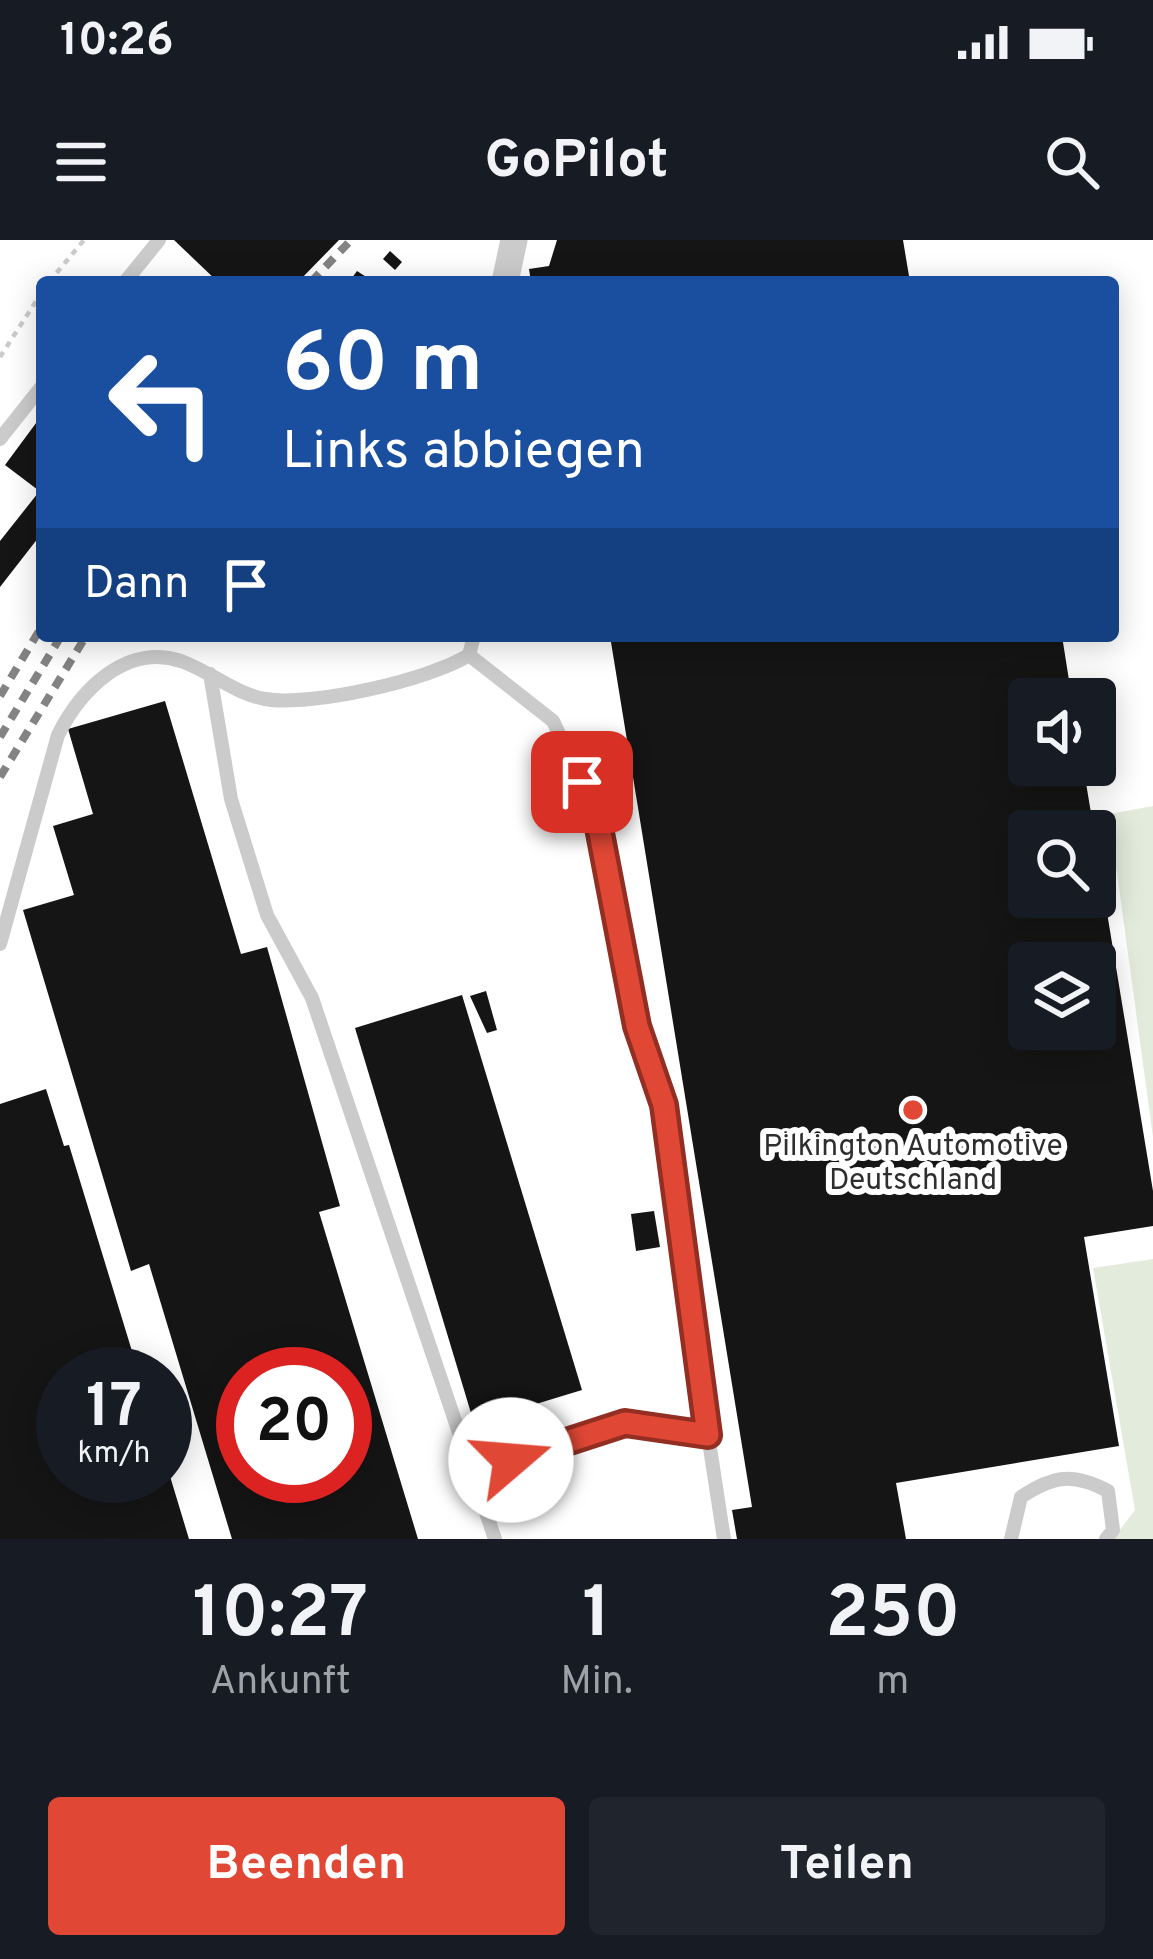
<!DOCTYPE html>
<html lang="de">
<style>
body{margin:0;font-family:Overpass,sans-serif;background:#20242c;color:#f1f3f6;height:100vh;display:flex;flex-direction:column;font-size:45px;white-space:nowrap}
*{box-sizing:border-box;margin:0}
p{font-size:39px;color:#9ea1a6}
.icon{flex:none;width:66px;height:66px;fill:none;stroke:currentColor;stroke-width:2;stroke-linecap:round;stroke-linejoin:round}
.map{position:relative;height:1299px;overflow:hidden}
.sheet{display:flex;flex-direction:column;background:#171b24;flex:1}
.sheet>*{flex:none}
.hud{position:absolute;left:36px;top:36px;width:1083px;height:366px;border-radius:12px;box-shadow:0 6px 30px #0003;background:#1a4fa0;color:#fff;overflow:hidden}
.fabs{position:absolute;left:1008px;top:438px;display:grid;gap:24px}
.fabs a{display:grid;place-items:center;width:108px;height:108px;border-radius:12px;background:#171b24;box-shadow:0 6px 30px #0003;font-size:60px}
.speed{position:absolute;left:36px;top:1107px;display:flex;gap:24px;font-size:60px;font-weight:700;text-align:center}
.speed>*{display:grid;place-content:center;width:156px;height:156px;border-radius:50%;background:#171b24;box-shadow:0 6px 30px #0003;line-height:1}
.speed small{font-size:30px;font-weight:400}
.speed .limit{border:18px solid #d22;background:#fff;color:#111}
.pin{position:absolute;display:grid;place-items:center;width:102px;height:102px;color:#fff;margin:-51px;border-radius:24px;box-shadow:0 6px 18px #0006}
.me{position:absolute;width:132px;margin:-66px;rotate:72deg;stroke-linejoin:round;filter:drop-shadow(0 0 9px #0008)}
.turn{display:flex;align-items:center;gap:42px;height:252px;padding:0 48px;font-size:54px}
.turn .icon{width:156px;height:156px;stroke-width:2.5}
.turn b{display:block;font-size:84px;line-height:102px}
.then{display:flex;align-items:center;height:114px;padding:0 48px;background:#0003;gap:24px;font-size:45px}
.eta{display:flex;justify-content:space-evenly;align-items:center;height:204px;text-align:center}
.eta b{font-size:72px;font-weight:700;line-height:84px}
.cta{display:flex;gap:24px;margin-top:auto;padding:24px 48px}
.cta a{flex:1;height:138px;border-radius:12px;background:#e14735;color:#fff;font-size:48px;font-weight:700;line-height:138px;text-align:center}
.cta a+a{background:#20242c;color:#f1f3f6}
.status{display:flex;justify-content:space-between;align-items:center;height:84px;padding:0 60px;background:#171b24;direction:ltr}
.status svg{height:33px;fill:currentColor}
header{display:flex;justify-content:space-between;align-items:center;height:156px;padding:0 48px;background:#171b24;font-size:54px;font-weight:700}
.map>svg:first-child{display:block}
</style>
<div class="status"><b>10:26</b><svg viewBox="0 0 49 12"><path d="M0 12V9h3v3zM5 12V6h3v6zM10 12V3h3v9zM15 12V0h3v12zM26 1h20v11H26zM47 4h2v5h-2z"/></svg></div>
<header><svg class="icon" aria-label="menu" viewBox="0 0 24 24"><path d="M4 6h16M4 12h16M4 18h16"/></svg>GoPilot<svg class="icon" aria-label="search" viewBox="0 0 24 24"><circle cx="10" cy="10" r="6"/><path d="M15 15l6 6"/></svg></header>
<div class="map">
<svg width="1153" height="1299" viewBox="0 0 1153 1299">
<rect width="100%" height="100%" fill="#fff"/>
<g fill="#e2ebdc">
<polygon points="1153,566 1153,897 1109,574"/>
<polygon points="1153,1019 1153,1299 1113,1299 1135,1270 1093,1028"/>
</g>
<g fill="#151515" fill-rule="evenodd">
<polygon points="174,0 339,0 298,42 218,42"/>
<polygon points="557,0 903,0 910,42 531,42 529,29 549,26"/>
<polygon points="390,11 402,22 395,30 383,19"/>
<polygon points="357,31 374,42 349,42"/>
<polygon points="42,175 42,253 5,225"/>
<polygon points="38,253 42,256 42,293 0,347 0,301"/>
<path d="M610,396H1062L1072,459H1029V525H1083L1094,591H1029V657H1095L1097,612L1153,951V986L1084,997L1119,1206L896,1243L906,1299H737L732,1270L752,1267ZM1029,723H1095V789H1029Z"/>
<path d="M165,461L241,714L267,707L340,966L319,972L418,1299H232L149,1024L131,1031L23,670L74,655L53,586L93,574L68,489ZM243,1134H345V1236H243Z"/>
<polygon points="486,751 497,790 487,793 470,756"/>
<polygon points="462,755 582,1150 474,1183 355,788"/>
<polygon points="46,849 64,906 69,905 139,1134 63,1134 63,1236 165,1236 166,1223 189,1299 0,1299 0,864"/>
<polygon points="654,971 660,1007 636,1011 631,974"/>
</g>
<g fill="none" stroke-linecap="round" stroke-linejoin="round">
<g stroke="#cbcbcb" stroke-width="4.5" stroke-dasharray="6 6" stroke-linecap="butt">
<polyline points="49,42 84,0"/>
<polyline points="0,117 42,52"/>
</g>
<g stroke="#cbcbcb" stroke-width="14">
<polyline points="125,42 159,0"/>
<polyline points="0,199 42,146"/>
<polyline points="474,396 469,415 553,481 596,572 637,786 664,865 708,1195"/>
<polyline points="210,434 231,559 267,675 312,758 495,1299"/>
<path d="M0,704L58,495C80,451 125,403 181,421C209,431 236,454 265,459C311,467 429,440 469,415"/>
<polyline points="473,1232 625,1183 708,1195 724,1299"/>
<path d="M1011,1299L1021,1257C1054,1235 1073,1233 1108,1251L1113,1290L1106,1299"/>
</g>
<polyline stroke="#cbcbcb" stroke-width="27" points="505,42 514,0"/>
<g stroke="#838383" stroke-width="8" stroke-dasharray="12 9" stroke-linecap="butt">
<polyline points="311,42 351,0"/>
<polyline points="0,456 42,386"/>
<polyline points="0,497 61,396"/>
<polyline points="0,537 86,396"/>
</g>
</g>
<g fill="none" stroke-linecap="round" stroke-linejoin="round">
<defs>
<polyline id="route" points="511,1220 625,1183 708,1195 664,865 637,786 596,572 582,542"/>
</defs>
<use href="#route" stroke="#922e22" stroke-width="30"/>
<use href="#route" stroke="#e14735" stroke-width="21"/>
</g>
<circle fill="#e14735" stroke="#fff" stroke-width="4.5" cx="913" cy="870" r="12"/>
<g text-anchor="middle" dominant-baseline="central" stroke-width="12" stroke-linejoin="round" paint-order="stroke">
<g font-size="30" fill="#2e2e2e" stroke="#fff">
<text x="913" y="907">Pilkington Automotive<tspan x="913" dy="34">Deutschland</tspan></text>
</g>
</g>
</svg>
<div class="fabs">
<a><svg class="icon" aria-label="sound" viewBox="0 0 24 24"><path d="M4 9h4l5-4v14l-5-4H4zM17 9q2 3 0 6"/></svg></a>
<a><svg class="icon" aria-label="search" viewBox="0 0 24 24"><circle cx="10" cy="10" r="6"/><path d="M15 15l6 6"/></svg></a>
<a><svg class="icon" aria-label="layers" viewBox="0 0 24 24"><path d="M12 4l9 5-9 5-9-5zM3 14l9 5 9-5"/></svg></a>
</div>
<div class="speed"><div>17<small>km/h</small></div><div class="limit">20</div></div>
<div class="pin" style="left:582px;top:542px;background:#d93025"><svg class="icon" aria-label="arrive" viewBox="0 0 24 24"><path d="M6 21V4h12l-3 4 3 4H6"/></svg></div>
<svg class="me" style="left:511px;top:1220px" viewBox="-20 -20 40 40"><circle r="19" fill="#fff"/><path d="M0-13L10 11 0 6-10 11z" fill="#e14735"/></svg>
<div class="hud">
<div class="turn"><svg class="icon" aria-label="left" viewBox="0 0 24 24"><path d="M17 20v-9H6M10 6l-5 5 5 5"/></svg><div><b>60 m</b>Links abbiegen</div></div>
<div class="then">Dann<svg class="icon" aria-label="arrive" viewBox="0 0 24 24"><path d="M6 21V4h12l-3 4 3 4H6"/></svg></div>
</div>
</div>
<section class="sheet">
<div class="eta">
<div><b>10:27</b><p>Ankunft</p></div>
<div><b>1</b><p>Min.</p></div>
<div><b>250</b><p>m</p></div>
</div>
<div class="cta"><a>Beenden</a><a>Teilen</a></div>
</section>
